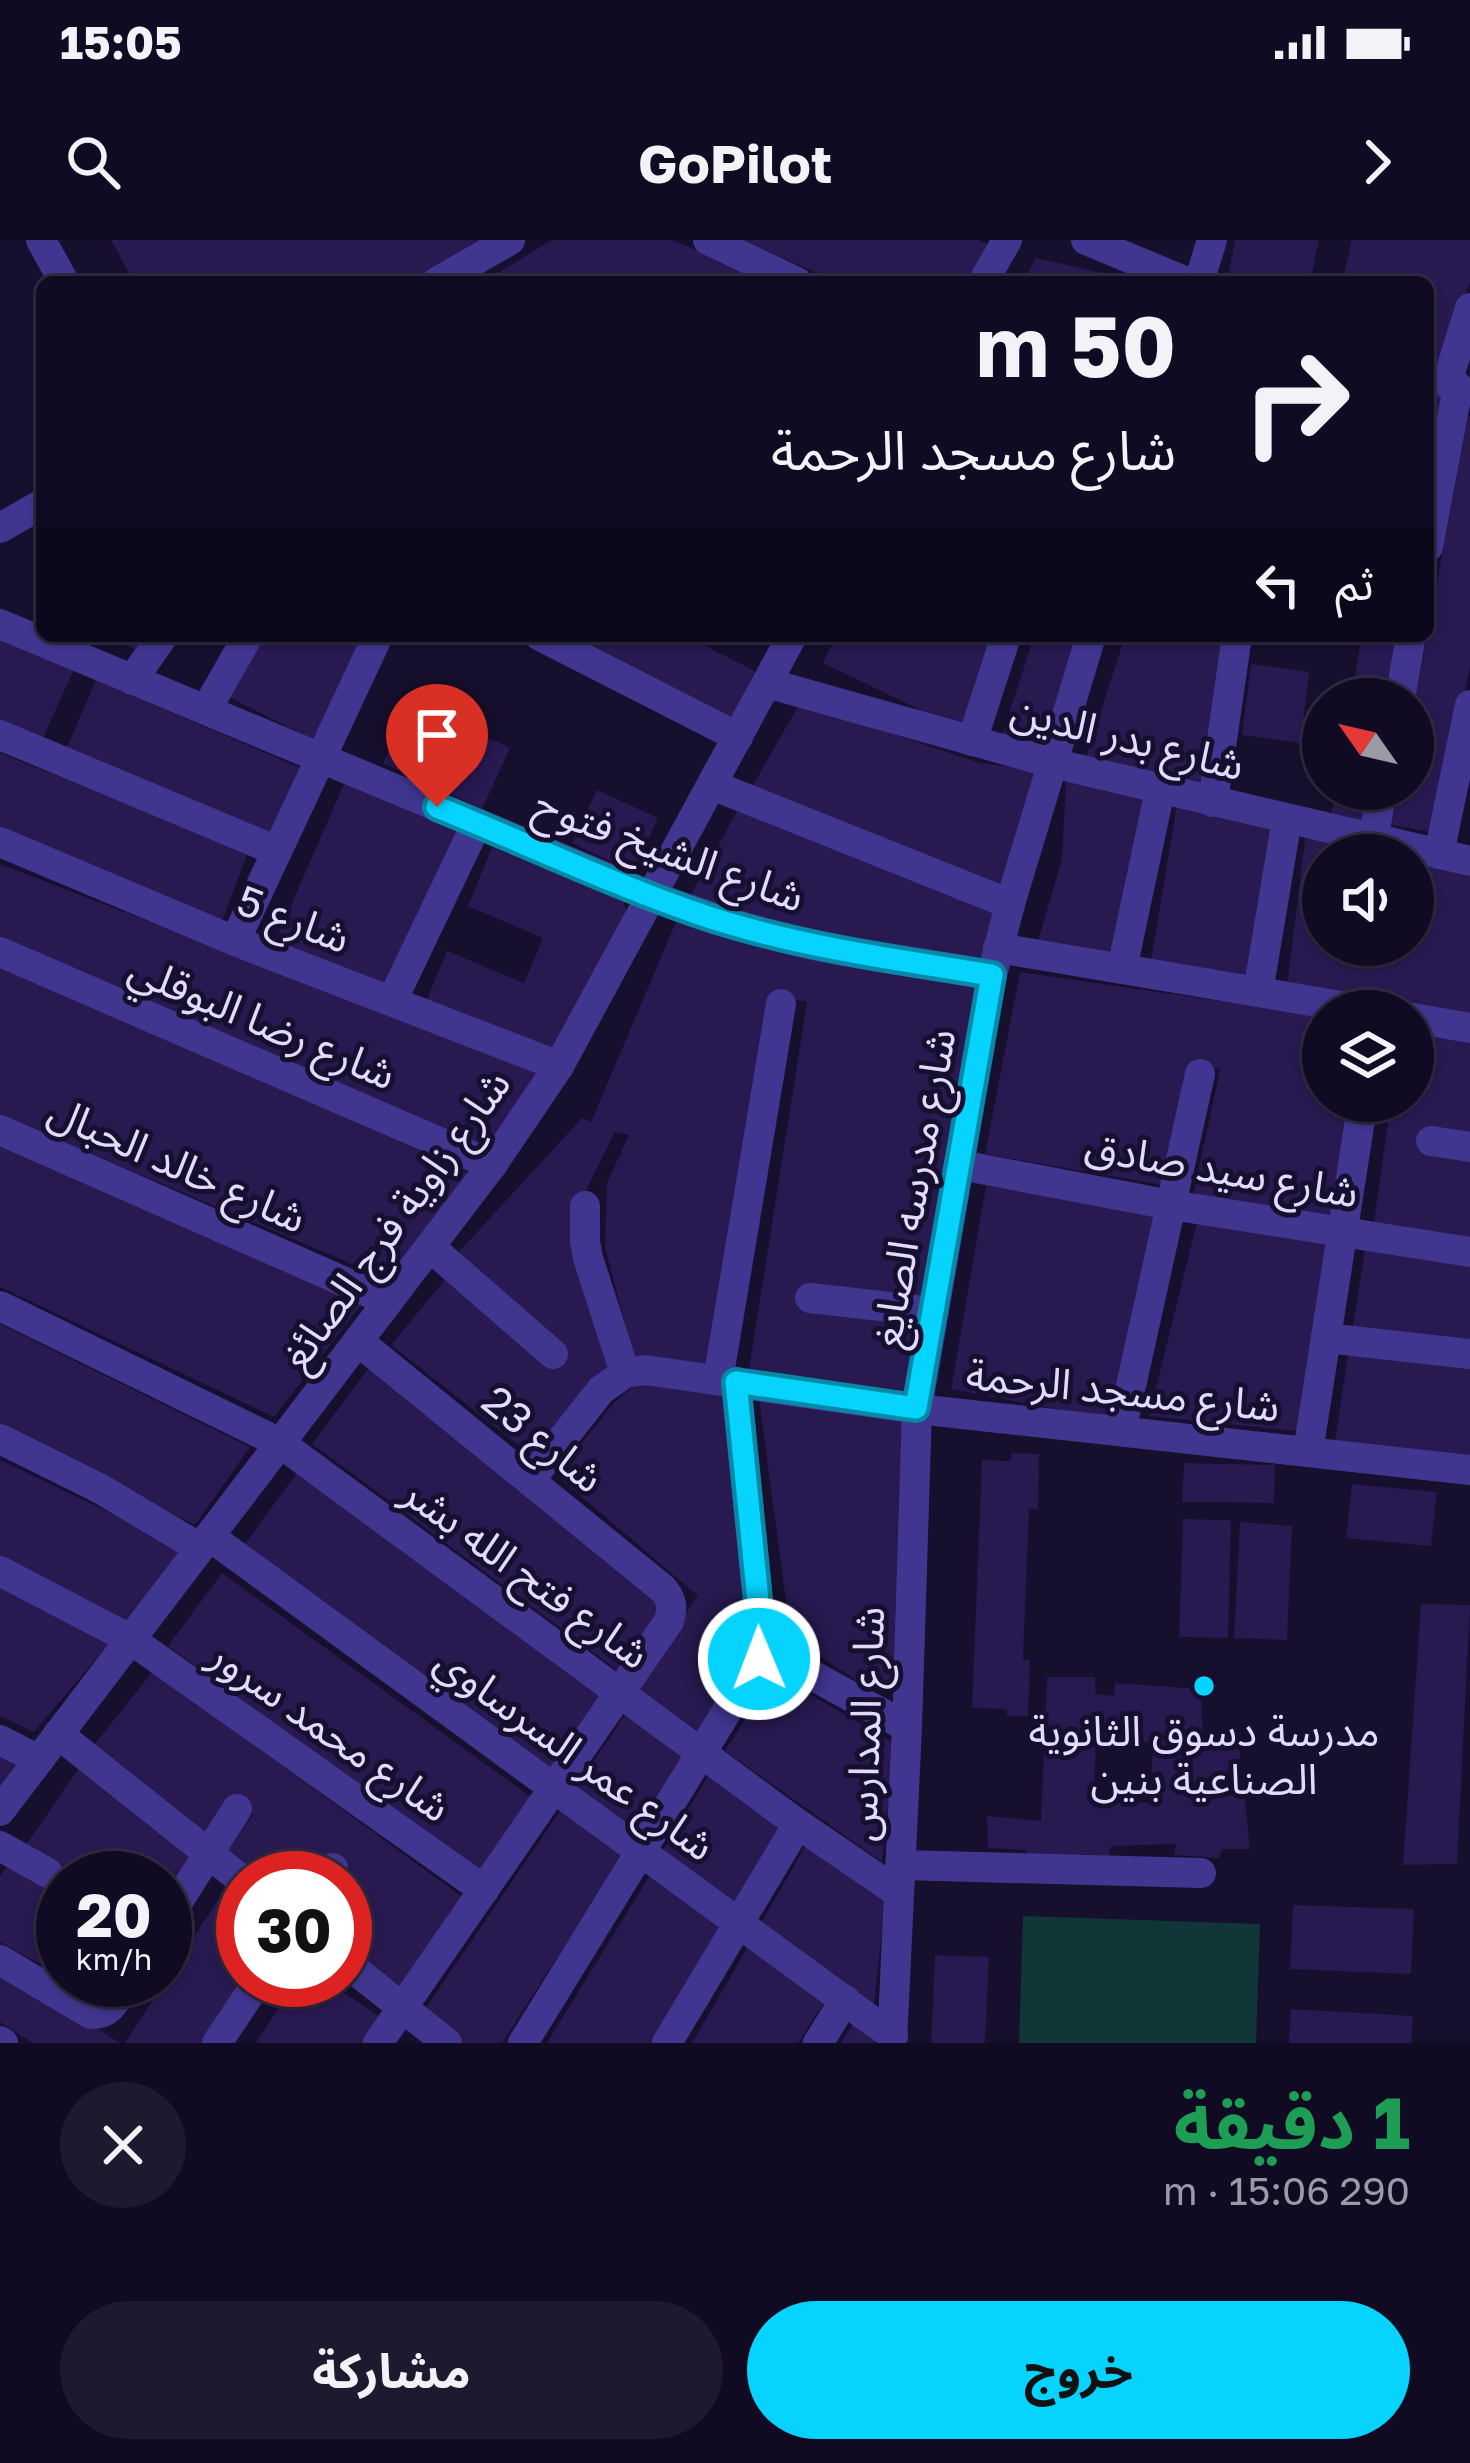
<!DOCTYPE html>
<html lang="ar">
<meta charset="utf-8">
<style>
body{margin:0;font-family:"Golos Text","Noto Sans Arabic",sans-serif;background:#1e192f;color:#f1f3f6;direction:rtl;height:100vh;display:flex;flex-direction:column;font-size:45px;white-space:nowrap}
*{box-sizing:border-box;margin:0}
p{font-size:39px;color:#9c9ba5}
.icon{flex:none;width:66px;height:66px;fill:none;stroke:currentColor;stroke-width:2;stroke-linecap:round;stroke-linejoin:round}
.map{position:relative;height:1803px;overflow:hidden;direction:ltr}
.drawer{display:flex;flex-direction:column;background:#100b22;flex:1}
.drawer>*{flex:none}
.top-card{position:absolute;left:36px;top:36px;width:1398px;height:366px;border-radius:18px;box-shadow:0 3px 9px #0004,0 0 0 3px #302b40;direction:rtl;background:#100b22;color:#f1f3f6;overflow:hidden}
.needle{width:78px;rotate:304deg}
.controls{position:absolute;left:1302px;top:438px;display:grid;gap:24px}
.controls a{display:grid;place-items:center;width:132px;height:132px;border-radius:50%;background:#100b22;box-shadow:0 3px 9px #0004,0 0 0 3px #302b40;font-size:60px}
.speed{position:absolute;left:36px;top:1611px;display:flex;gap:24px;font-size:60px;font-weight:700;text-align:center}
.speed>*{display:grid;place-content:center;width:156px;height:156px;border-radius:50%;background:#100b22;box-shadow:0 3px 9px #0004,0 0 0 3px #302b40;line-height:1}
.speed small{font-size:30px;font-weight:400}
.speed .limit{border:18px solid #d22;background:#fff;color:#111}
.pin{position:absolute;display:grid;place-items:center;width:102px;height:102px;color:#fff;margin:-123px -51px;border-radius:50% 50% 50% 0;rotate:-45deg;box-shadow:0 0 12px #0007}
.pin .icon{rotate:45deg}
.me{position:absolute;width:132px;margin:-66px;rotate:359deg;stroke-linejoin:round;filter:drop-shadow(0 0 9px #0008)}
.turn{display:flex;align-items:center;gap:42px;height:252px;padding:0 60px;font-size:54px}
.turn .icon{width:156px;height:156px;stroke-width:2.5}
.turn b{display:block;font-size:84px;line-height:102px}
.then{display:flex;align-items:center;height:114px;padding:0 60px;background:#0003;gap:24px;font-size:45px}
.round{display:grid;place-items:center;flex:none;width:126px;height:126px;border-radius:63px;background:#1e192f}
.overview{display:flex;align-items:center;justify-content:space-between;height:204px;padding:0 60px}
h1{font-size:72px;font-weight:700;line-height:90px;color:#1e9e55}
.action{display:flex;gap:24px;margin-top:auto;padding:24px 60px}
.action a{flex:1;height:138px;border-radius:72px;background:#07d3ff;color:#111;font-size:48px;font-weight:700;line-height:138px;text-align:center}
.action a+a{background:#1e192f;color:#f1f3f6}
.status{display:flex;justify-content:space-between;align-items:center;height:84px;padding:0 60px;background:#100b22;direction:ltr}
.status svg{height:33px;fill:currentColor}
header{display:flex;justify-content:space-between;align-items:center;height:156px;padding:0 60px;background:#100b22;font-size:54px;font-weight:700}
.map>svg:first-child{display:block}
</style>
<div class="status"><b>15:05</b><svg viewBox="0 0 49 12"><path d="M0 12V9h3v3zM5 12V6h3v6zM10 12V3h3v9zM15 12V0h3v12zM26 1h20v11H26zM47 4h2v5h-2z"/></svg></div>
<header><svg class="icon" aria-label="forward" viewBox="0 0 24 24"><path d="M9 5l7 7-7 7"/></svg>GoPilot<svg class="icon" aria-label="search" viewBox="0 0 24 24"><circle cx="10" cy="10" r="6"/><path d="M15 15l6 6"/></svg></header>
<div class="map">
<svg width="1470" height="1803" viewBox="0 0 1470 1803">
<rect width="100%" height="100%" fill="#160f2d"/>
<polygon fill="#113638" points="1023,1676 1260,1684 1256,1803 1019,1803"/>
<g fill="#281950" fill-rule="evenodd">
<polygon points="111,0 491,0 415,42 134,42"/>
<polygon points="552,0 672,0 772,42 494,42 488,39"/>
<polygon points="742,0 979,0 987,4 967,42 838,42"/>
<polygon points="1235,0 1319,0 1310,42 1227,42"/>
<polygon points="1352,0 1470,0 1470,41 1441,130 1428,125 1428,42 1342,42"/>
<polygon points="1036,18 1112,35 1109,42 1023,42"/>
<polygon points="1428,151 1443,156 1428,227"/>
<polygon points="1468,176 1470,176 1470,426 1435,593 1392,585 1399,549 1413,549 1413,472"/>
<polygon points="0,396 76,425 41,502 0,484"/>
<polygon points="110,396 151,396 139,412"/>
<polygon points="260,396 364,396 314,500 229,457"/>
<polygon points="559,396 685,396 755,431 730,481"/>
<polygon points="836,396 995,396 964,491 823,423"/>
<polygon points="1034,396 1079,396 1042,510 1001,499"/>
<polygon points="1125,396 1226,396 1207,545 1086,518"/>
<polygon points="1362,396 1400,396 1388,459 1351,459"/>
<polygon points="1251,424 1309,432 1301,503 1242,495"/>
<polygon points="96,440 303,529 271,601 65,512"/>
<polygon points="412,462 510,508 482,569 383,523"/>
<polygon points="800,463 980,523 1035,530 1001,644 750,550"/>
<polygon points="0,513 248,612 222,681 0,593"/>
<polygon points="1066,540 1152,557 1123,721 1036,708 1062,619"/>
<polygon points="344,544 463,594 388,752 275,702"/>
<polygon points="1336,549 1372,549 1366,583 1331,577"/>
<polygon points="597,550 658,578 633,632 572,603"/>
<polygon points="1177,564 1276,588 1251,742 1150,726"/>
<polygon points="737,571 997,667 983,730 772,688 690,657"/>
<polygon points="1306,592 1386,615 1323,615 1323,705 1413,705 1413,621 1470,636 1470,774 1287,745"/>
<polygon points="492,607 624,662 627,679 559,812 426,761 447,711 524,743 543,698 468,666"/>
<polygon points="0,624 547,835 491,918 0,699"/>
<polygon points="679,675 976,745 919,1063 800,1046 797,1068 917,1086 905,1158 748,1136 807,762 776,756 709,1129 635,1122 605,1007 607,943 629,895 615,892 587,948 576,987 609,1126 535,1218 391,1105 449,1035 455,1016 582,878 591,882"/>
<polygon points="0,723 476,936 385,1038 0,875"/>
<polygon points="1020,732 1323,776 1323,861 1360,861 1334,978 1193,956 1220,829 1189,825 1162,945 985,914"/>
<polygon points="1413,787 1470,797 1470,897 1426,891 1420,912 1470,920 1470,997 1374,982 1391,861 1413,861"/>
<polygon points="0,901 367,1057 274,1177 0,1047"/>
<polygon points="986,946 1158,972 1114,1180 951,1149"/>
<polygon points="1199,974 1330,1000 1297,1191 1149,1176"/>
<polygon points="1366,1003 1470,1022 1470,1103 1352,1091"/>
<polygon points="0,1084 250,1207 195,1285 0,1189"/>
<polygon points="1349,1109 1470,1128 1470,1217 1335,1201"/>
<polygon points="370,1126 666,1367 625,1436 312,1204"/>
<polygon points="638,1142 732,1150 754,1403 707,1497 634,1446 698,1356 556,1235 614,1163"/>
<polygon points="758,1152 905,1171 897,1450 869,1448 791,1398"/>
<polygon points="1011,1213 1039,1214 1038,1269 1029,1269 1023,1420 1030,1420 1028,1476 1007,1476 1007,1469 972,1468 982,1220 1011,1221"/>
<polygon points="0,1220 184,1308 127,1382 0,1321"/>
<polygon points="304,1223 607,1452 550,1533 237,1315"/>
<polygon points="1184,1223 1275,1225 1274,1263 1182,1262"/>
<polygon points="1352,1244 1437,1252 1431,1306 1346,1298"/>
<polygon points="1183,1279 1231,1280 1228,1398 1179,1397"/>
<polygon points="1240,1282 1292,1286 1287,1400 1234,1398"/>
<polygon points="222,1333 531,1557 479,1633 168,1406"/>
<polygon points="0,1346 112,1400 34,1492 0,1476"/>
<polygon points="1421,1364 1470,1365 1457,1624 1403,1625"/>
<polygon points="153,1431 465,1659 397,1757 345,1712 345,1639 351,1631 328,1617 314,1638 257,1638 227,1612 253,1574 231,1559 206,1596 94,1505"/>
<polygon points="774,1433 895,1504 882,1622 725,1511"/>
<path d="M1047,1437H1095L1096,1454L1114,1456L1115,1443L1201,1449L1203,1502L1239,1506L1250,1609H1222L1219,1618L1174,1615L1176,1604L1111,1606L1109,1616L1082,1614L1081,1619L1026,1615L1027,1610L988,1608L987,1576L1041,1581ZM1096,1501L1153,1503L1150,1563L1094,1559Z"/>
<polygon points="629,1469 691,1518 644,1595 576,1547"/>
<polygon points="0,1504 29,1518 0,1557"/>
<polygon points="715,1525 794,1586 744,1673 662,1612"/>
<polygon points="79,1528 196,1616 165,1660 165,1638 74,1638 76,1635 26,1605"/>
<polygon points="562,1568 625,1613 502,1803 463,1803 423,1772"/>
<polygon points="811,1596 887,1646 874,1765 760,1685"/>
<polygon points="10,1622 63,1648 63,1736 0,1702 0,1636"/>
<polygon points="652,1632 724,1682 653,1803 547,1803"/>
<polygon points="227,1646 243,1657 243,1740 209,1803 125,1803"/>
<polygon points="1293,1665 1414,1669 1411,1734 1290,1729"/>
<polygon points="749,1705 827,1758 798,1803 692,1803"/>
<polygon points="935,1715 989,1717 985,1803 931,1803"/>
<polygon points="0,1726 120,1803 33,1803 0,1782"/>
<polygon points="71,1740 109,1740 99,1755"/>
<polygon points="297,1740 325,1740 382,1778 363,1803 256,1803"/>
<polygon points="1291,1769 1413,1776 1411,1803 1289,1803"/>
<polygon points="856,1779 876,1792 875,1803 841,1803"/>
</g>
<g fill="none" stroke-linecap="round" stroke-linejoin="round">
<g stroke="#403690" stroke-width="30">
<polyline points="41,0 64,42"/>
<polyline points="708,0 797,42"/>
<polyline points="1086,0 1187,42"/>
<polyline points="437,42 510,0"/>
<polyline points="983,42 1007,0"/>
<polyline points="1199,42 1212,0"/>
<polyline points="1447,143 1470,68"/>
<polyline points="0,288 42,264"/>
<polyline points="1428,307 1458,147"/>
<path d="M0,384L651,656C690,670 728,684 768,694C841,714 918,722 992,735"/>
<polyline points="540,396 738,497"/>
<polyline points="132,440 163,396"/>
<polyline points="767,443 1052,523 1470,621"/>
<polyline points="1400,459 1411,396"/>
<polyline points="206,470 248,396"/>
<polyline points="0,495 277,611"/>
<polyline points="972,501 1006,396"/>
<polyline points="712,545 1010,664"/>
<polyline points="1213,562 1237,396"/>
<polyline points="1373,599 1383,549"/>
<polyline points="0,602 235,701 559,826"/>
<polyline points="1439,614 1470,465"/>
<polyline points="235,701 378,396"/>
<polyline points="998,708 1370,771"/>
<polyline points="0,712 492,925"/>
<polyline points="1122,729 1160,550"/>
<polyline points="1258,752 1287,579"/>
<polyline points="392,761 477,583"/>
<polyline points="1413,778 1470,788"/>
<polyline points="0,890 388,1061"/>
<polyline points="1431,901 1470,907"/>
<polyline points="960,925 1171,965 1470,1012"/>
<polyline points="585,966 585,1001 588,1018 625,1133"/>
<polyline points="430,1007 553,1114"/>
<polyline points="810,1058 934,1072"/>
<polyline points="0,1066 280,1203 798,1584 899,1653"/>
<polyline points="1326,1098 1470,1114"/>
<path d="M358,1101L663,1349C672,1359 673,1368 669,1381L378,1803"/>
<polyline points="718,1140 781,764"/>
<polyline points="1121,1191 1200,834"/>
<polyline points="0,1199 99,1248 200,1308"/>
<polyline points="1308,1212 1363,861"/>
<polyline points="530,1240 601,1150 625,1133 645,1130 917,1169 1470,1230"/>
<polyline points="209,1296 893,1796"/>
<polyline points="0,1331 130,1399 484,1650"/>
<polyline points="762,1408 907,1487"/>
<polyline points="58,1494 243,1641"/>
<polyline points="0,1500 39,1520"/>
<polyline points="0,1571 492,925 559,826 792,396"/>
<polyline points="0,1606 48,1633"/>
<polyline points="901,1625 1201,1633"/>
<polyline points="327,1638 333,1628"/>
<polyline points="165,1682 237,1569"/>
<path d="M0,1720L91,1774C112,1775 118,1756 128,1740"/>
<polyline points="345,1722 447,1803"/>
<polyline points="0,1801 3,1803"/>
<polyline points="217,1803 259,1740"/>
<polyline points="523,1803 759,1419 761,1390 736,1142"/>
<polyline points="667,1803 798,1584"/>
<polyline points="818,1803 845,1760"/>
<polyline points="892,1803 907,1487 917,1169 992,735 1010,664 1091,396"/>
</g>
</g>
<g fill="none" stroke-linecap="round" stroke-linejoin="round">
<defs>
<path id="route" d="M437,567C528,604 618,647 711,678C802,707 898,720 992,735L916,1168L736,1142L761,1390L759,1419"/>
</defs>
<use href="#route" stroke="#0589a6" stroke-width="30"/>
<use href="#route" stroke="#07d3ff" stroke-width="21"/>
</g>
<circle fill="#07d3ff" stroke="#160f2d" stroke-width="4.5" cx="1204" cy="1446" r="12"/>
<g text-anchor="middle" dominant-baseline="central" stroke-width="10" stroke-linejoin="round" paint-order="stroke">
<g font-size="42" fill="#e2dbff" stroke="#160f2d">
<text transform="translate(1128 496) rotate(14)">شارع بدر الدين</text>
<text transform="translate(670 609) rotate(20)">شارع الشيخ فتوح</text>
<text transform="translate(294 678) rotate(21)">شارع 5</text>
<text transform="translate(263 780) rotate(23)">شارع رضا البوقلي</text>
<text transform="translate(178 923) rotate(24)">شارع خالد الحبال</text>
<text transform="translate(1222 928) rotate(10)">شارع سيد صادق</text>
<text transform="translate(912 948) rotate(-80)">شارع مدرسه الصايغ</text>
<text transform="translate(394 979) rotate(-54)">شارع زاوية فرج الصائغ</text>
<text transform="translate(1123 1149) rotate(6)">شارع مسجد الرحمة</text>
<text transform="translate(544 1198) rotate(39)">شارع 23</text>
<text transform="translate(527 1332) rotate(36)">شارع فتح الله بشر</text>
<text transform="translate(864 1484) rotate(-88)">شارع المدارس</text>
<text transform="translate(331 1490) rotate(35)">شارع محمد سرور</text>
<text transform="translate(576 1512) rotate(36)">شارع عمر السرساوي</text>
</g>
<g font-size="42" fill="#e2dbff" stroke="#160f2d">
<text x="1204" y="1490">مدرسة دسوق الثانوية<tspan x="1204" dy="48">الصناعية بنين</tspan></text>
</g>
</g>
</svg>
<div class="controls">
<a><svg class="needle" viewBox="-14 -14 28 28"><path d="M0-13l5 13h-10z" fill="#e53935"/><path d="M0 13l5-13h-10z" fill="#9c9ba5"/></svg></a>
<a><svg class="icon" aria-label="sound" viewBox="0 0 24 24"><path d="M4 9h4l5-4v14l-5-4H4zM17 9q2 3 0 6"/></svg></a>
<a><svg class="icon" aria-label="layers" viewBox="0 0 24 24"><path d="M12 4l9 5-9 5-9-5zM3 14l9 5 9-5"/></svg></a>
</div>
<div class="speed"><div>20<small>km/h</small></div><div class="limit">30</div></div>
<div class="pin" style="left:437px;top:567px;background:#d93025"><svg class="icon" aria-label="arrive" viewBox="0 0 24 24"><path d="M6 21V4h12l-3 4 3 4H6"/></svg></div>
<svg class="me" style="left:759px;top:1419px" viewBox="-20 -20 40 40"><circle r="17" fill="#07d3ff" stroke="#fff" stroke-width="3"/><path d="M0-11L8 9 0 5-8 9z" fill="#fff"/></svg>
<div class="top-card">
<div class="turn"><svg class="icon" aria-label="right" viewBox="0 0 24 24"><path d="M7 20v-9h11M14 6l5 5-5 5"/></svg><div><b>50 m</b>شارع مسجد الرحمة</div></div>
<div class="then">ثم<svg class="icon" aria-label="left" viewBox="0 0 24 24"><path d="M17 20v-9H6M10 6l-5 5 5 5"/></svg></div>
</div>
</div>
<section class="drawer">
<div class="overview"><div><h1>1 دقيقة</h1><p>290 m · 15:06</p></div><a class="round"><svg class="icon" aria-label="close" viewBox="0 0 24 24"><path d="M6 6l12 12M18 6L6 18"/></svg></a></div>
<div class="action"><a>خروج</a><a>مشاركة</a></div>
</section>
